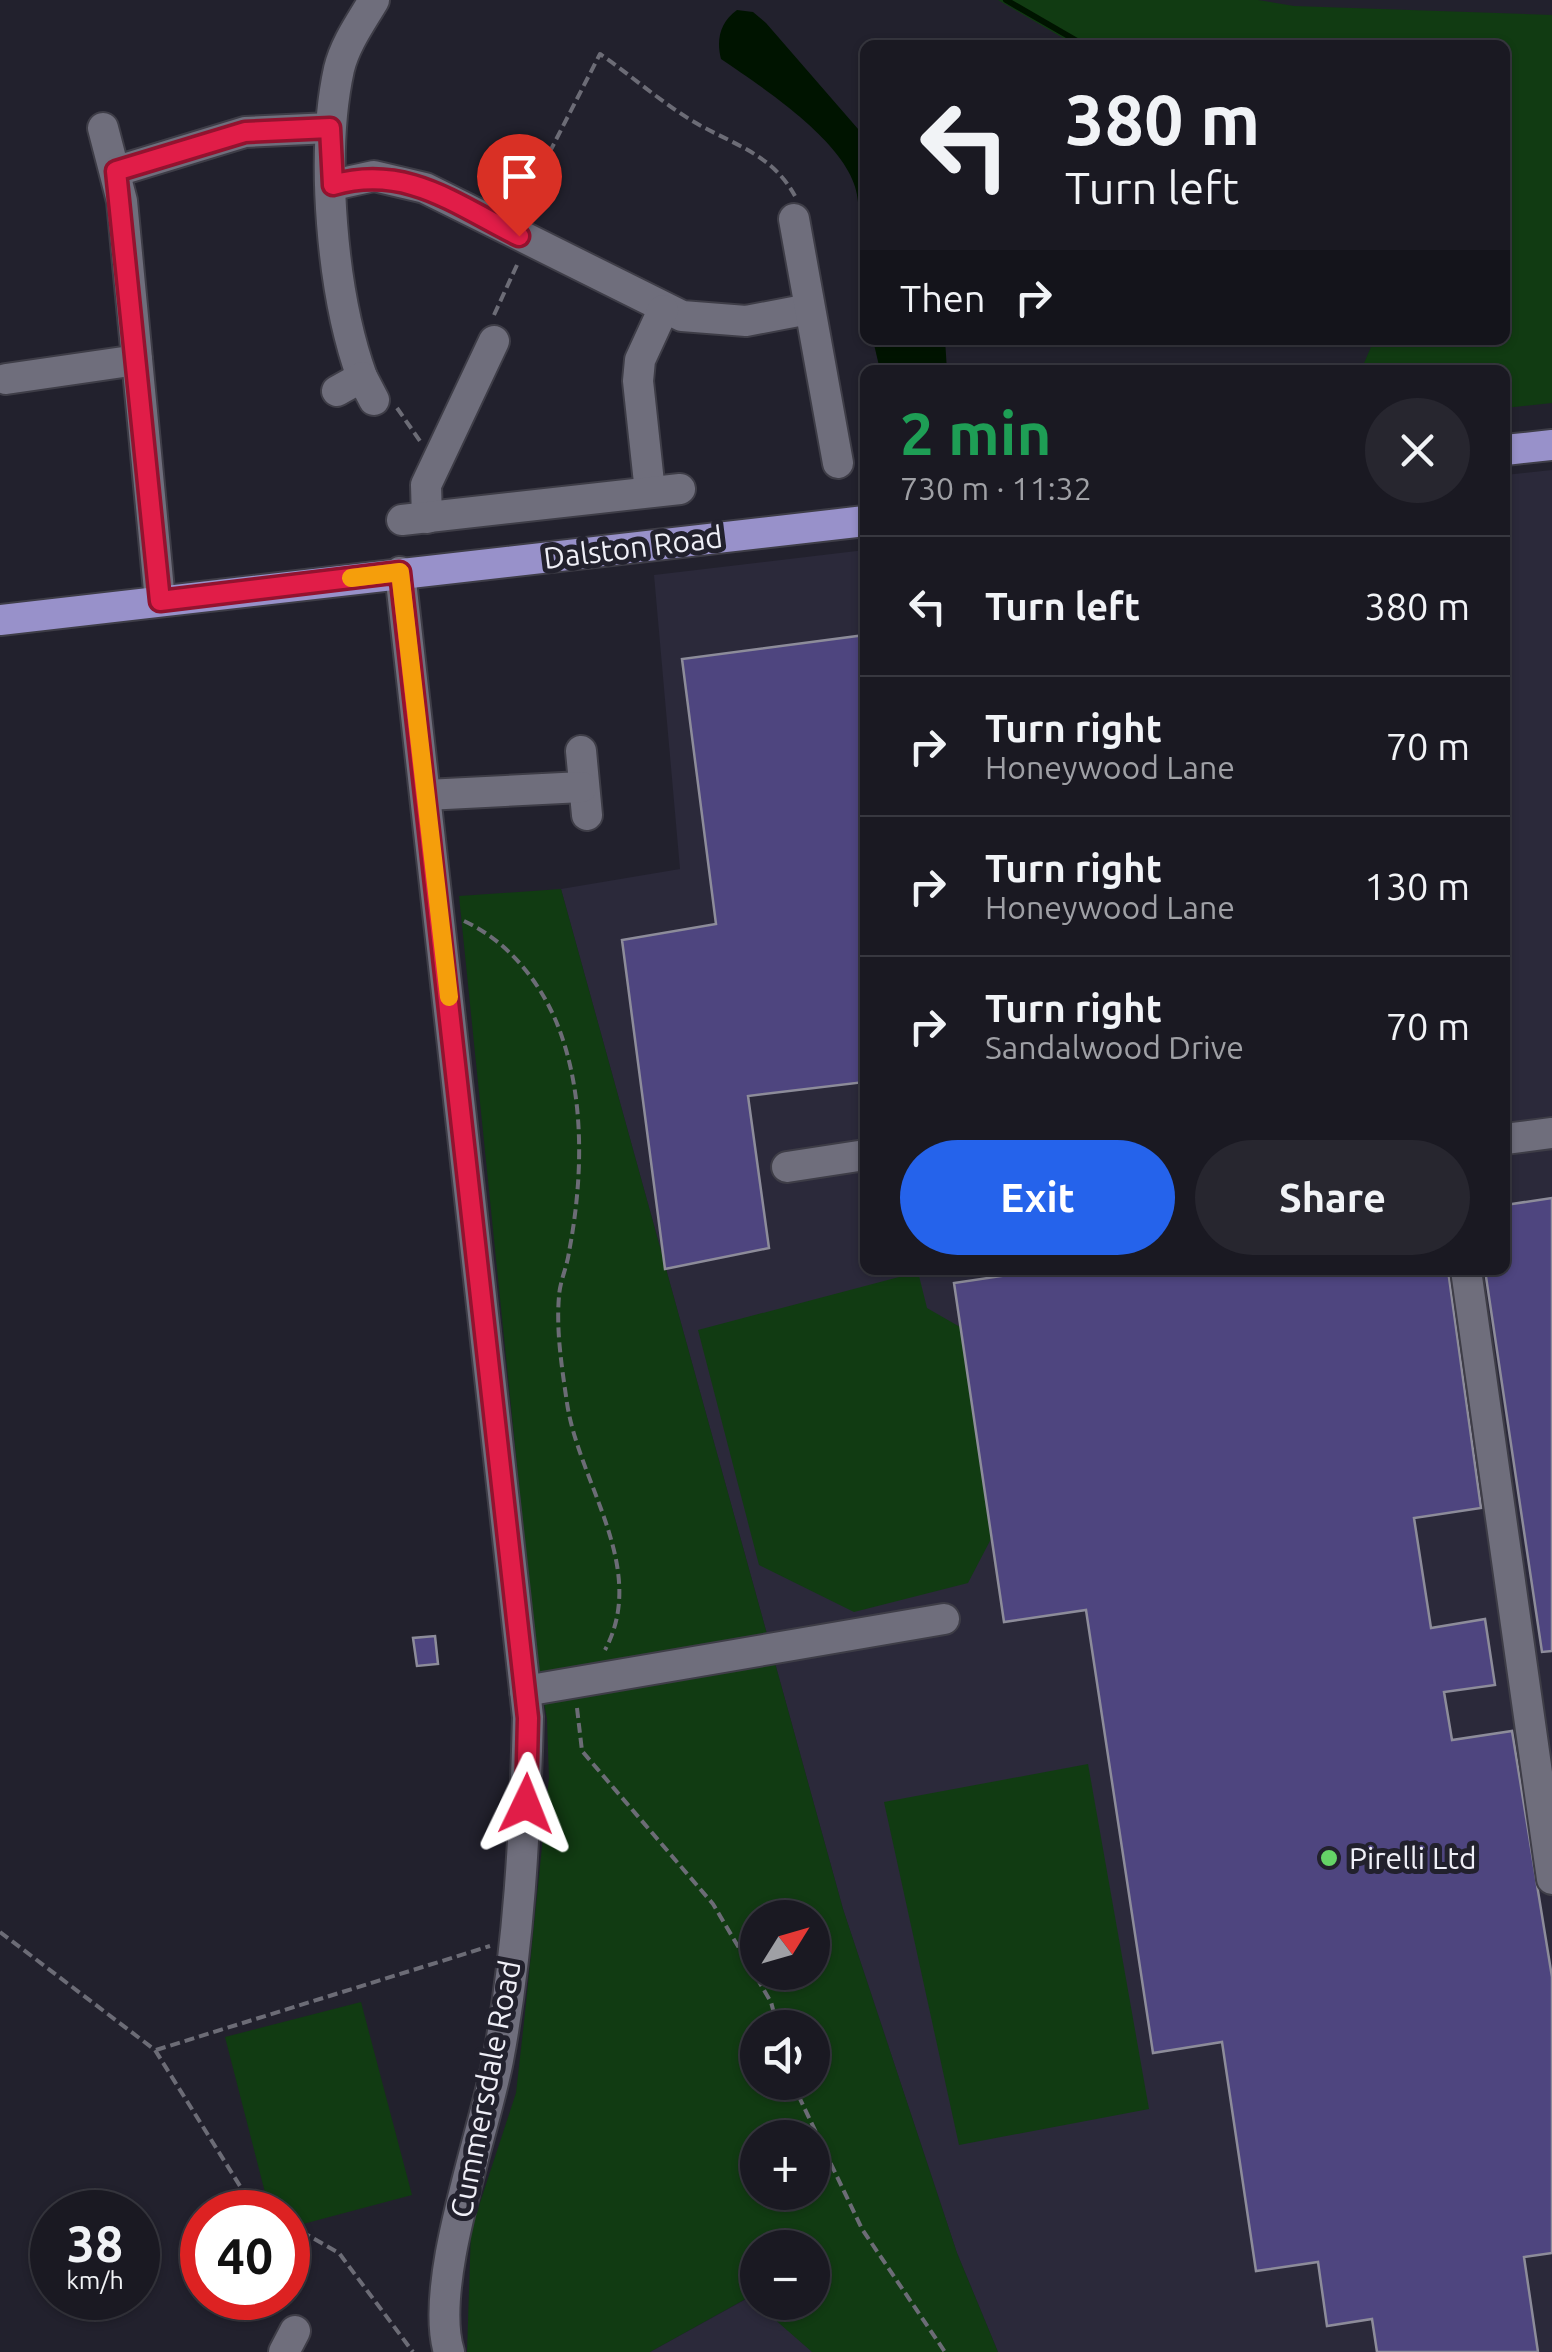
<!DOCTYPE html>
<meta charset="utf-8">
<style>
body{margin:0;font-family:Ubuntu,sans-serif;background:#27262f;color:#f1f3f6;height:100vh;display:flex;flex-direction:column;font-size:38px;white-space:nowrap}
*{box-sizing:border-box;margin:0}
p{font-size:32px;color:#9fa0a5}
.icon{flex:none;width:55px;height:55px;fill:none;stroke:currentColor;stroke-width:2;stroke-linecap:round;stroke-linejoin:round}
.map{position:relative;flex:1;overflow:hidden}
.panel{position:absolute;left:860px;top:365px;width:650px;height:910px;display:flex;flex-direction:column;background:#1a1922;border-radius:15px;box-shadow:0 2px 8px #0004,0 0 0 2px #383840}
.panel>*{flex:none}
.guide{position:absolute;left:860px;top:40px;width:650px;height:305px;border-radius:15px;box-shadow:0 2px 8px #0004,0 0 0 2px #383840;background:#1a1922;color:#f1f3f6;overflow:hidden}
.needle{width:65px;rotate:53deg}
.tools{position:absolute;left:740px;top:1900px;display:grid;gap:20px}
.tools a{display:grid;place-items:center;width:90px;height:90px;border-radius:50%;background:#1a1922;box-shadow:0 2px 8px #0004,0 0 0 2px #383840;font-size:50px}
.speed{position:absolute;left:30px;top:2190px;display:flex;gap:20px;font-size:50px;font-weight:700;text-align:center}
.speed>*{display:grid;place-content:center;width:130px;height:130px;border-radius:50%;background:#1a1922;box-shadow:0 2px 8px #0004,0 0 0 2px #383840;line-height:1}
.speed small{font-size:25px;font-weight:400}
.speed .limit{border:15px solid #d22;background:#fff;color:#111}
.pin{position:absolute;display:grid;place-items:center;width:85px;height:85px;color:#fff;margin:-102px -42px;border-radius:50% 50% 50% 0;rotate:-45deg;box-shadow:0 0 10px #0007}
.pin .icon{rotate:45deg}
.me{position:absolute;width:110px;margin:-55px;rotate:2deg;stroke-linejoin:round;filter:drop-shadow(0 0 8px #0008)}
.turn{display:flex;align-items:center;gap:35px;height:210px;padding:0 40px;font-size:45px}
.turn .icon{width:130px;height:130px;stroke-width:2.5}
.turn b{display:block;font-size:70px;line-height:85px}
.then{display:flex;align-items:center;height:95px;padding:0 40px;background:#0003;gap:20px;font-size:38px}
.round{display:grid;place-items:center;flex:none;width:105px;height:105px;border-radius:52px;background:#27262f}
.headline{display:flex;align-items:center;justify-content:space-between;height:170px;padding:0 40px}
h1{font-size:60px;font-weight:700;line-height:75px;color:#1e9e55}
.primary-button{display:flex;gap:20px;margin-top:auto;padding:20px 40px}
.primary-button a{flex:1;height:115px;border-radius:60px;background:#2563eb;color:#fff;font-size:40px;font-weight:700;line-height:115px;text-align:center}
.primary-button a+a{background:#27262f;color:#f1f3f6}
ul{padding:0;list-style:none}
li{display:flex;align-items:center;gap:30px;height:140px;padding:0 40px;border-top:2px solid #383840}
li div{flex:1}
li b{display:block;font-size:38px}
li em{font-style:normal}
.map>svg:first-child{display:block}
</style>
<div class="map">
<svg width="1552" height="2352" viewBox="0 0 1552 2352">
<rect width="100%" height="100%" fill="#22212d"/>
<g fill="#2b293a">
<polygon points="1552,470 1552,2352 998,2352 957,2253 843,1909 561,889 680,869 654,575 865,550 865,1270 1505,1270 1505,475"/>
<polygon points="750,2297 813,2352 650,2352"/>
</g>
<g fill="#113b12" fill-rule="evenodd">
<polygon points="998,0 1258,0 1294,6 1552,15 1552,403 1505,408 1505,370 1361,370 1374,340 1505,340 1505,45 1075,45"/>
<path d="M561,889L843,1909L957,2253L998,2352H812L749,2297L650,2352H467L471,2230L516,2093L525,2013L549,1778L547,1719L538,1671L459,896ZM758,1918H812V1972H758ZM758,2028H812V2082H758ZM758,2138H812V2192H758ZM758,2248H812V2302H758Z"/>
<polygon points="918,1272 927,1308 960,1327 992,1537 968,1583 854,1612 759,1565 698,1330"/>
<polygon points="1088,1764 1149,2109 959,2145 884,1802"/>
<polygon points="361,2002 412,2195 288,2228 288,2212 270,2212 225,2037"/>
</g>
<g fill="#001400">
<path d="M737,10L753,12L766,23L865,137V279C860,252 859,229 858,202C856,147 763,88 721,59C716,40 720,22 737,10Z"/>
<polygon points="873,340 945,340 947,370 880,370"/>
</g>
<g fill="none" stroke-linecap="round" stroke-linejoin="round">
<polyline stroke="#001400" stroke-width="6" points="1006,0 1084,45"/>
</g>
<g fill="#4e457f" stroke="#8d8c9a" stroke-width="2.5">
<polygon points="865,635 865,1082 748,1096 769,1248 665,1269 622,940 716,924 682,659"/>
<polygon points="1552,1198 1552,1651 1542,1652 1485,1270 1505,1270 1505,1205"/>
<polygon points="1042,1270 1448,1270 1481,1508 1414,1518 1431,1628 1485,1619 1495,1685 1444,1692 1452,1740 1512,1731 1552,1977 1552,2253 1524,2257 1538,2352 1377,2352 1372,2319 1327,2326 1318,2262 1256,2271 1222,2042 1153,2053 1086,1610 1004,1622 954,1283"/>
<polygon points="435,1636 438,1664 417,1666 413,1638"/>
</g>
<g fill="none" stroke-linecap="round" stroke-linejoin="round">
<defs>
<g id="minor">
<polyline points="103,128 122,201 160,601"/>
<polyline points="117,171 245,132 330,128"/>
<polyline points="333,185 374,176 425,188 682,316 746,321 809,309"/>
<polyline points="794,219 838,463"/>
<path d="M362,377C332,294 320,156 339,69C345,44 361,22 374,0"/>
<polyline points="6,379 137,360"/>
<polyline points="337,391 362,377 374,400"/>
<polyline points="650,492 638,381 640,360 663,310"/>
<polyline points="427,518 426,485 494,341"/>
<polyline points="402,520 680,489"/>
<path d="M400,572L528,1717C525,1832 519,1948 498,2060C484,2134 428,2284 449,2352"/>
<polyline points="581,751 587,815"/>
<polyline points="426,795 582,787"/>
<polyline points="1505,1139 1552,1133"/>
<polyline points="787,1167 865,1155"/>
<polyline points="1466,1270 1552,1879"/>
<polyline points="525,1691 944,1619"/>
<polyline points="284,2352 295,2331"/>
</g>
<g id="major">
<polyline points="1505,450 1552,445"/>
<polyline points="0,620 865,521"/>
</g>
</defs>
<use href="#minor" stroke="#3e3d47" stroke-width="34"/>
<use href="#major" stroke="#3e3d47" stroke-width="34"/>
<g stroke="#6c6c76" stroke-width="4" stroke-dasharray="10 5" stroke-linecap="butt">
<path d="M522,206L600,54C632,76 663,104 696,123C734,145 772,154 795,196"/>
<polyline points="494,315 517,265"/>
<polyline points="397,408 420,441"/>
<path d="M464,921C512,943 547,990 563,1040C585,1107 582,1184 569,1252C567,1267 560,1281 559,1296C556,1332 562,1368 567,1403C579,1484 649,1568 605,1650"/>
<polyline points="577,1708 582,1751 713,1904 771,2002 778,2028"/>
<polyline points="0,1932 155,2050 250,2202 268,2212"/>
<polyline points="156,2050 490,1946"/>
<polyline points="792,2082 862,2229 945,2352"/>
<polyline points="288,2224 339,2253 413,2352"/>
</g>
<use href="#minor" stroke="#6f6e7c" stroke-width="30"/>
<use href="#major" stroke="#9891ca" stroke-width="30"/>
</g>
<g fill="none" stroke-linecap="round" stroke-linejoin="round">
<defs>
<path id="route" d="M519,236C456,205 407,164 333,185L330,128L245,132L116,171L160,601L400,572L528,1718L526,1804"/>
</defs>
<use href="#route" stroke="#92132f" stroke-width="25"/>
<use href="#route" stroke="#e11d48" stroke-width="18"/>
<polyline stroke="#f59e0b" stroke-width="18" points="351,578 400,572 449,997"/>
</g>
<circle fill="#65d467" stroke="#22212d" stroke-width="4" cx="1329" cy="1858" r="10"/>
<g text-anchor="middle" dominant-baseline="central" stroke-width="10" stroke-linejoin="round" paint-order="stroke">
<g font-size="30" fill="#efeff7" stroke="#22212d">
<text transform="translate(633 547) rotate(-7)">Dalston Road</text>
<text transform="translate(485 2089) rotate(-79)">Cummersdale Road</text>
</g>
<g font-size="30" fill="#efeff7" stroke="#22212d" text-anchor="start">
<text x="1349" y="1858">Pirelli Ltd</text>
</g>
</g>
</svg>
<div class="tools">
<a><svg class="needle" viewBox="-14 -14 28 28"><path d="M0-13l5 13h-10z" fill="#e53935"/><path d="M0 13l5-13h-10z" fill="#9fa0a5"/></svg></a>
<a><svg class="icon" aria-label="sound" viewBox="0 0 24 24"><path d="M4 9h4l5-4v14l-5-4H4zM17 9q2 3 0 6"/></svg></a>
<a>+</a>
<a>−</a>
</div>
<div class="speed"><div>38<small>km/h</small></div><div class="limit">40</div></div>
<div class="pin" style="left:519px;top:236px;background:#d93025"><svg class="icon" aria-label="arrive" viewBox="0 0 24 24"><path d="M6 21V4h12l-3 4 3 4H6"/></svg></div>
<svg class="me" style="left:526px;top:1804px" viewBox="-20 -20 40 40"><path d="M0-17L14 15 0 8-14 15z" fill="#e11d48" stroke="#fff" stroke-width="4"/></svg>
<div class="guide">
<div class="turn"><svg class="icon" aria-label="left" viewBox="0 0 24 24"><path d="M17 20v-9H6M10 6l-5 5 5 5"/></svg><div><b>380 m</b>Turn left</div></div>
<div class="then">Then<svg class="icon" aria-label="right" viewBox="0 0 24 24"><path d="M7 20v-9h11M14 6l5 5-5 5"/></svg></div>
</div>
<section class="panel">
<div class="headline"><div><h1>2 min</h1><p>730 m · 11:32</p></div><a class="round"><svg class="icon" aria-label="close" viewBox="0 0 24 24"><path d="M6 6l12 12M18 6L6 18"/></svg></a></div>
<ul>
<li><svg class="icon" aria-label="left" viewBox="0 0 24 24"><path d="M17 20v-9H6M10 6l-5 5 5 5"/></svg><div><b>Turn left</b></div><em>380 m</em></li>
<li><svg class="icon" aria-label="right" viewBox="0 0 24 24"><path d="M7 20v-9h11M14 6l5 5-5 5"/></svg><div><b>Turn right</b><p>Honeywood Lane</p></div><em>70 m</em></li>
<li><svg class="icon" aria-label="right" viewBox="0 0 24 24"><path d="M7 20v-9h11M14 6l5 5-5 5"/></svg><div><b>Turn right</b><p>Honeywood Lane</p></div><em>130 m</em></li>
<li><svg class="icon" aria-label="right" viewBox="0 0 24 24"><path d="M7 20v-9h11M14 6l5 5-5 5"/></svg><div><b>Turn right</b><p>Sandalwood Drive</p></div><em>70 m</em></li>
</ul>
<div class="primary-button"><a>Exit</a><a>Share</a></div>
</section>
</div>
